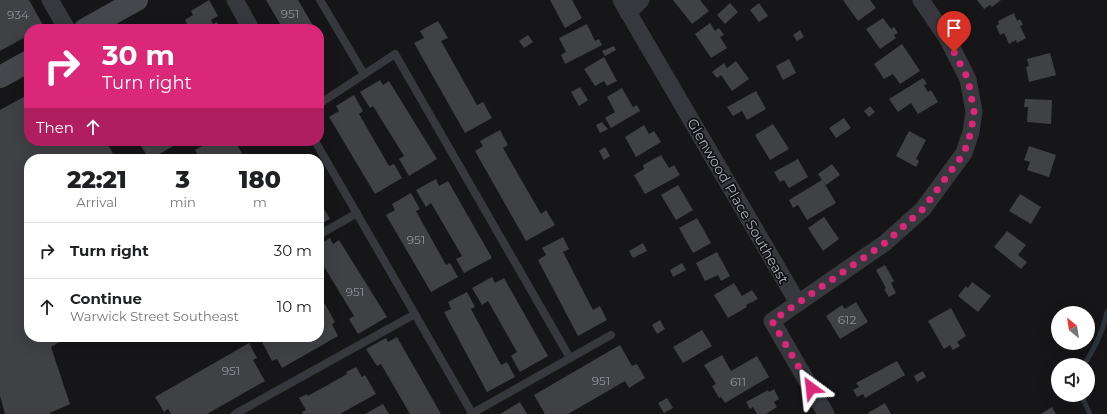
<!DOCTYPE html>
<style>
body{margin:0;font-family:Montserrat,sans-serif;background:#f2f2f2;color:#202124;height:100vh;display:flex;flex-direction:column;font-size:15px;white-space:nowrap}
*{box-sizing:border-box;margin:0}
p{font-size:13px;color:#757577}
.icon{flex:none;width:22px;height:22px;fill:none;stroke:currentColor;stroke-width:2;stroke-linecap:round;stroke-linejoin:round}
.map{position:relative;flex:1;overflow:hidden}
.details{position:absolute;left:24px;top:154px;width:300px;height:188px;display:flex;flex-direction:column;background:#fff;border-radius:16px;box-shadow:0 4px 16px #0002}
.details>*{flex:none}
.guide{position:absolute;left:24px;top:24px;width:300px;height:122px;border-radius:16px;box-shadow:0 4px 16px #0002;background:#db2777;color:#fff;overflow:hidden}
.needle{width:26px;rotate:330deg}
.buttons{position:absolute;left:1051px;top:306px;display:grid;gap:8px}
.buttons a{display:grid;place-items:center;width:44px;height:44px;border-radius:50%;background:#fff;box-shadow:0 4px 16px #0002;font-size:20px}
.pin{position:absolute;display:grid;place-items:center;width:34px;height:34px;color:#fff;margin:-41px -17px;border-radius:50% 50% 50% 0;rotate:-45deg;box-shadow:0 0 4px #0007}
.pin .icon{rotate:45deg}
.me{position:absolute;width:44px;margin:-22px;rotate:330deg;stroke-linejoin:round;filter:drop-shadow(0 0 3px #0008)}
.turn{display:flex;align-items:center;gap:14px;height:84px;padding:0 12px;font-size:18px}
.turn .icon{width:52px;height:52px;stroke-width:2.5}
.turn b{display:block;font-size:28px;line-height:34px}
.then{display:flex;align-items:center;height:38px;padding:0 12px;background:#0003;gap:8px;font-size:15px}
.eta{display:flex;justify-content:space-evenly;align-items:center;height:68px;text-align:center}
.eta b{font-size:24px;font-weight:800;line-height:28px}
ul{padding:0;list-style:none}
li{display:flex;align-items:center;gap:12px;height:56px;padding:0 12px;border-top:1px solid #e0e0e0}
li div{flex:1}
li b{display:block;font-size:15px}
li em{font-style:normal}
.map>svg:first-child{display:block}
</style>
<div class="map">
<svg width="1107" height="414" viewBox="0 0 1107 414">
<rect width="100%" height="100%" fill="#161618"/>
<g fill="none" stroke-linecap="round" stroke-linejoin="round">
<g stroke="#2c353c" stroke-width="5">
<path d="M1084,365C1095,348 1103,332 1107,312"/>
<polyline points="1081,395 1090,414"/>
</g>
</g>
<g fill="#404145">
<polygon points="0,0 29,0 44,27 40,29 29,29 29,35 0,51"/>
<polygon points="209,0 218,16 211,20 213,24 217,22 221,29 190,29 185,20 193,15 191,11"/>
<polygon points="266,0 298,0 315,29 289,29 288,27 283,29"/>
<polygon points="550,0 572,0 582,18 565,28"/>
<polygon points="673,0 700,0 709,11 692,24"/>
<polygon points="843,0 870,0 876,8 858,21"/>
<polygon points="977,0 1001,0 992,7 990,5 984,9"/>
<polygon points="730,3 738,12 725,24 717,15"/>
<polygon points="759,3 768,16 759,22 750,10"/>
<polygon points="1014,13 1017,21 1020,19 1023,25 1020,26 1026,38 1017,43 1016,40 1009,44 1004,33 1000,35 996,26 999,24 998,21"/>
<polygon points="883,18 891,29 894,27 898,33 894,35 896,38 880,49 866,29"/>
<polygon points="438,21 448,38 441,41 477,105 483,102 492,118 465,133 414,43 424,38 420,31"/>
<polygon points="710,23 715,31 719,28 724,35 720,37 727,48 711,58 695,34"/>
<polygon points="587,24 595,41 599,39 602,45 565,64 561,55 566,52 559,38"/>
<polygon points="800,30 804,37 797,41 793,35"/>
<polygon points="528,35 533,42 524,48 519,41"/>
<polygon points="902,44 920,71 900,84 893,74 884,79 874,64"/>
<polygon points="614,46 616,50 605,56 602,51"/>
<polygon points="1050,53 1056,75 1029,82 1026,67 1029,66 1027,59"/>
<polygon points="604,57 617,81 607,86 604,81 595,86 584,69"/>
<polygon points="789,59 796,73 783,80 776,66"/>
<polygon points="736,61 749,79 732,91 721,75 717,78 712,72 724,63 727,68"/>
<polygon points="923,78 927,84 924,85 928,92 931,90 938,102 918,114 911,103 898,112 889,99"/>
<polygon points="380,80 383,85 389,81 437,159 409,176 399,159 404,156 373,106 370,108 360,92"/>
<polygon points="580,87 588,100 579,106 571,92"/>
<polygon points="622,88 633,107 637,105 640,111 611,128 605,118 615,112 607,97"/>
<polygon points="756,91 766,109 747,120 742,111 733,116 727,107"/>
<polygon points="29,94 29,141 106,141 116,159 29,159 29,337 68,337 51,347 70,404 50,413 50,414 5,414 0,396 0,110"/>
<polygon points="354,95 363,111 359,114 389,166 394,164 402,178 375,194 329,117 339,111 336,106"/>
<polygon points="1025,99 1052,100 1051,124 1027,122 1028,107 1024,107"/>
<polygon points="870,106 875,112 869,117 864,111"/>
<polygon points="844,118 851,128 836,138 829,128"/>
<polygon points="602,122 608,129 600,133 596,125"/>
<polygon points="773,124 789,149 770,160 755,135"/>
<polygon points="644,125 649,134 654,131 661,142 636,157 625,137"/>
<polygon points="500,130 508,145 503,148 541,214 546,210 555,225 526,241 475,151 483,146 480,141"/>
<polygon points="909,131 926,140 916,159 919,161 916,167 896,156"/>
<polygon points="138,141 182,141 151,159 149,159"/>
<polygon points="211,141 235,141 245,159 200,159 195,150"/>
<polygon points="1029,146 1056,155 1049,177 1027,170 1030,162 1024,160"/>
<polygon points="605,147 610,156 604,160 599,151"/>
<polygon points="661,155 669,168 674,165 680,175 645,194 634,175 644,169 643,165"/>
<polygon points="798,159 808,177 789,188 784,180 780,182 774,172"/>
<polygon points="832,164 840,175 826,185 823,181 836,203 807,220 798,205 793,208 789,200 822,180 818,174"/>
<polygon points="436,179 439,186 448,181 492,258 464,273 456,259 462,256 431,203 426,207 416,190"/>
<polygon points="678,185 693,210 676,220 661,195"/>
<polygon points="411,193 420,209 416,211 446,265 450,263 458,277 431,292 386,215 395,210 392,204"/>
<polygon points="1020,194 1041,207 1031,224 1009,211"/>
<polygon points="319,200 330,219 319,225"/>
<polygon points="824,217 839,239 823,251 808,228"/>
<polygon points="697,218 711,243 693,253 679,228"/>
<polygon points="1007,231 1026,245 1018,255 1027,262 1021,269 994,247"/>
<polygon points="563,237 569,249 563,252 593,310 600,306 607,320 578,336 538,260 546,255 542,248"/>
<polygon points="330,238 333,244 339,240 387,317 358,334 349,319 354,316 323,265 320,267 319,266 319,245"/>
<polygon points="643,243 647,251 633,258 629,251"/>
<polygon points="717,252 730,276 721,281 718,275 705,281 696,263"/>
<polygon points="682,263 686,270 673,277 670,270"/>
<polygon points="885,265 894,281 891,283 896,293 889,297 884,289 886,288 876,270"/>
<polygon points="492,277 495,283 504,278 548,356 520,372 511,356 517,352 488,301 482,305 472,288"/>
<polygon points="972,282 991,296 978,312 958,296 966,286 968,288"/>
<polygon points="734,283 742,296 752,290 758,299 746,305 747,307 728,318 714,295"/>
<polygon points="467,292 475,307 471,309 501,365 507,362 515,377 487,392 444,312 451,309 448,302"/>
<polygon points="856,302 868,322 840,339 826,316 842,305 845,309"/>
<polygon points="325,304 335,322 332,324 338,336 282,368 277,359 272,361 261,340 267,337 279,337 280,339 283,337 319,337 319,307"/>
<polygon points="951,308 966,336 957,342 960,346 953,350 950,345 944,349 928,321"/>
<polygon points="660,320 665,329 657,334 652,325"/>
<polygon points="702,330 712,346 683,363 673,347"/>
<polygon points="397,337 398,339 441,414 410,414 381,364 377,366 366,349 386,338 388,342"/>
<polygon points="249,343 257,358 253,360 265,381 207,414 171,414 168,409 164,412 155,397"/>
<polygon points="620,345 632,366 637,364 645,378 629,388 625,381 568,414 545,414 534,395"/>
<polygon points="722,355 731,371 757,356 769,377 725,403 721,397 719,398 712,386 716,384 704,365"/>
<polygon points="897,361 905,375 865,398 863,394 857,397 853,390 859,387 856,383"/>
<polygon points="356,367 362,377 365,375 376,394 340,414 303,414 302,412 306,410 299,398 307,394 308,396 347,374 346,372"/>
<polygon points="923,371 926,377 917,382 914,376"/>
<polygon points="774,389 779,399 774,402 777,407 766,414 757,414 753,407 750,409 746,402 768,390 769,392"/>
<polygon points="667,398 673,408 664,413 658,403"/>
<polygon points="520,402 527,414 500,414"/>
<polygon points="885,403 891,414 869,414 868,413"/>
<polygon points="383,404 389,414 365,414"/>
<polygon points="1052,407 1056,414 1041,414"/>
</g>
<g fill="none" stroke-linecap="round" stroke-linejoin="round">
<g stroke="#37383d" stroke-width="8">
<polyline points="320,0 364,74"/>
<polyline points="319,104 395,54 570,358"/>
<polyline points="315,141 472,413"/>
<polyline points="319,235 357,213"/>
<polyline points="235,414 415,314"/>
<polyline points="471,414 611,335"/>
</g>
<g stroke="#37383d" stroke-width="17">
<polyline points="50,0 67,29"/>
<polyline points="235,0 251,29"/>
<polyline points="621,0 798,303"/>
<polyline points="628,13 641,0"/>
<polyline points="826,414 772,321 885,243 923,209 964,153 971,132 974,112 968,79 947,38 921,0"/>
</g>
<g stroke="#45474d" stroke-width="22">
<polyline points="85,29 137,0"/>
<polyline points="0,77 29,61"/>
</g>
</g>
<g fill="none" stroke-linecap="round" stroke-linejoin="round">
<polyline stroke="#db2777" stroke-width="7" stroke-dasharray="0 12.6" points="811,388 772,321 885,243 923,209 964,153 971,132 974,112 968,79 954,52"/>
</g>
<g text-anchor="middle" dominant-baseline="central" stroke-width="3.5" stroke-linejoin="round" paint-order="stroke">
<g font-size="12" fill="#8e929b">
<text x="290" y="13">951</text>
<text x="18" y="14">934</text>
<text x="416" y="239">951</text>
<text x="355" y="291">951</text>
<text x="847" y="319">612</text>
<text x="231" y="370">951</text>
<text x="601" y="380">951</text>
<text x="738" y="381">611</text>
</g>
<g font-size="14" fill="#a8adb8" stroke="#111113">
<text transform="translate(738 201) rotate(60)">Glenwood Place Southeast</text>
</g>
</g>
</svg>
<div class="buttons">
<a><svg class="needle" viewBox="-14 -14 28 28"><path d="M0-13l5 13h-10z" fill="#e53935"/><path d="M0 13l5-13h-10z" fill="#757577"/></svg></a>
<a><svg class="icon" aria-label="sound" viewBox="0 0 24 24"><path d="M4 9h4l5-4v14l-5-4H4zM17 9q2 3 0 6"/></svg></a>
</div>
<div class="pin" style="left:954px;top:52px;background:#d93025"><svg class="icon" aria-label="arrive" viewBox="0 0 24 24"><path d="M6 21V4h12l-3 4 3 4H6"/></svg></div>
<svg class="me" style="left:811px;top:388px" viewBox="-20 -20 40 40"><path d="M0-17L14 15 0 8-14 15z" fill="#db2777" stroke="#fff" stroke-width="4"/></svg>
<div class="guide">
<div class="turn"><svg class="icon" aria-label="right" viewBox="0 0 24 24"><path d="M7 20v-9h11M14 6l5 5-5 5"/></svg><div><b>30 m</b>Turn right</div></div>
<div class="then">Then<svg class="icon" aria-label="ahead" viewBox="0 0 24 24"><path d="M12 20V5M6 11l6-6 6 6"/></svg></div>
</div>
<section class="details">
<div class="eta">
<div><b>22:21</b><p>Arrival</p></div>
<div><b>3</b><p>min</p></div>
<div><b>180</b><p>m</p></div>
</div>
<ul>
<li><svg class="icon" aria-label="right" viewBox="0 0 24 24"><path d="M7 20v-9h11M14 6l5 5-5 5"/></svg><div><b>Turn right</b></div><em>30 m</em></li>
<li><svg class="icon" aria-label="ahead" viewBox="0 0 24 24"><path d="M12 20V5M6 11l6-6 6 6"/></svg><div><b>Continue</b><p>Warwick Street Southeast</p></div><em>10 m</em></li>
</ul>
</section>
</div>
